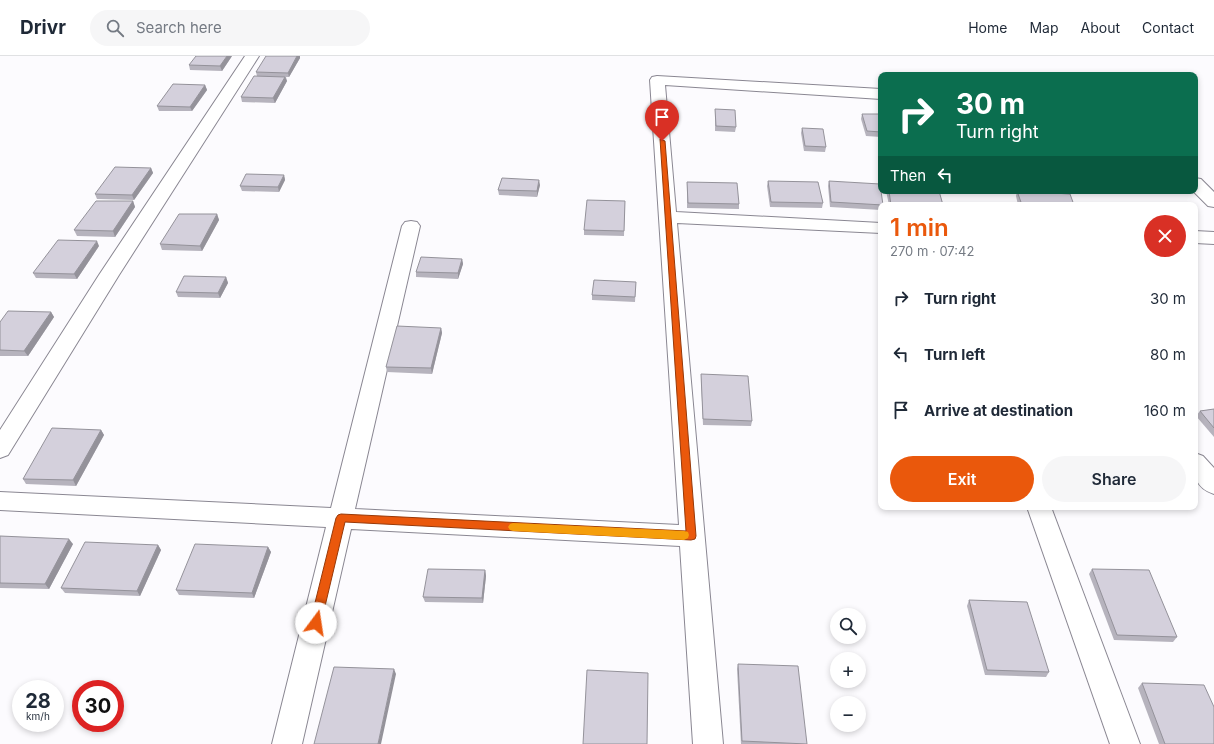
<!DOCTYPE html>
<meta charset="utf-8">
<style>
body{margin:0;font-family:Inter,sans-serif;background:#f6f6f7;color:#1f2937;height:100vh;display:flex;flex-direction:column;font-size:15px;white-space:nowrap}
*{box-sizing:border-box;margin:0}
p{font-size:13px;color:#747a83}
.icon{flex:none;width:22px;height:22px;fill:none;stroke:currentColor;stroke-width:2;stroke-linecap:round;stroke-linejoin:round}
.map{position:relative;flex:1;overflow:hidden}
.details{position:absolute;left:878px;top:146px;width:320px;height:308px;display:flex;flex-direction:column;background:#fff;border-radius:8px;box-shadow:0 2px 6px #0003}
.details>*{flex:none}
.hud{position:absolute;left:878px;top:16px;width:320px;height:122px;border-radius:8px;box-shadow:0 2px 6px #0003;background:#0b6e4f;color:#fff;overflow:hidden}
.controls{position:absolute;left:830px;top:552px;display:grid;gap:8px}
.controls a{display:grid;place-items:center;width:36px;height:36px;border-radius:50%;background:#fff;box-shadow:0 2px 6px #0003;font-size:20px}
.speed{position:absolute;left:12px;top:624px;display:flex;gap:8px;font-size:20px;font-weight:700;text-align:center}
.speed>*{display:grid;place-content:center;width:52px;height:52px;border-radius:50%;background:#fff;box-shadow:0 2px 6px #0003;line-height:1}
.speed small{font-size:10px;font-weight:400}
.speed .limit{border:6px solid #d22;background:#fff;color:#111}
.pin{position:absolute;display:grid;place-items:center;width:34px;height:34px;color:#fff;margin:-41px -17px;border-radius:50% 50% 50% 0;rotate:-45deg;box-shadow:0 0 4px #0007}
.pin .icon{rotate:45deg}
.me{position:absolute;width:44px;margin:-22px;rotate:14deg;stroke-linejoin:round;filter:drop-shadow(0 0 3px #0008)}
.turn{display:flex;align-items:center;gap:14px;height:84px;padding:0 12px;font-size:18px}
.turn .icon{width:52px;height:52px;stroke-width:2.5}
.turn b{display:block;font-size:28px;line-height:34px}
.then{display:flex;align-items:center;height:38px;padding:0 12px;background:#0003;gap:8px;font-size:15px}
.round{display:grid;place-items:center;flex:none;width:42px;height:42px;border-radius:21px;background:#f6f6f7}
.head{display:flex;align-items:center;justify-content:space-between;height:68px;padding:0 12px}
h1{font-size:24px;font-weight:600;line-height:30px;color:#ea580c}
.action{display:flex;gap:8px;margin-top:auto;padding:8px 12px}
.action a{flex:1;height:46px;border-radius:24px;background:#ea580c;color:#fff;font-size:16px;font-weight:600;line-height:46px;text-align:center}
.action a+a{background:#f6f6f7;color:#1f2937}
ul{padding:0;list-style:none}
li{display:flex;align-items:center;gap:12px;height:56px;padding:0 12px}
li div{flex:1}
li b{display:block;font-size:15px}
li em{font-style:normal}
header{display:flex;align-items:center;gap:24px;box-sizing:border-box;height:56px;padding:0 20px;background:#fff;border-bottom:1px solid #e0e1e3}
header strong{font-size:19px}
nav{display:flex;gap:22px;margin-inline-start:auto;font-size:14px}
.search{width:280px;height:36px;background:#f6f6f7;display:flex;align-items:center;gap:10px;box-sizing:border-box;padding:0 14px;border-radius:22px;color:#747a83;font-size:15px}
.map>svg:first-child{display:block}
</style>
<header>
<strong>Drivr</strong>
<div class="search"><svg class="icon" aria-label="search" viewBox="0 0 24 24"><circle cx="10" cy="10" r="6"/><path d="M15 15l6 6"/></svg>Search here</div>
<nav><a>Home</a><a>Map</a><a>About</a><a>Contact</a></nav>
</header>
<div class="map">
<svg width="1214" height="688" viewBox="0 0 1214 688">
<rect width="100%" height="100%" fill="#fcfbfe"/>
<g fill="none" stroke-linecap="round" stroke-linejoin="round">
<defs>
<g id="minor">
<polygon points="245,0 259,0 119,219 8,399 0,402 0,374 99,219"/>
<polygon points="657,20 881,33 881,43 665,29 676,156 881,167 881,177 677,167 723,688 693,688 680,490 351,473 302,688 272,688 326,471 0,454 0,436 331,452 402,170 405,166 411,165 417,166 420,170 355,453 679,469 650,24 652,21"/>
<polygon points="1195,122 1201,123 1214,136 1214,151 1208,150 1193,135 1195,135"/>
<polygon points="1195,175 1214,176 1214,188 1195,187"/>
<path d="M1195,397L1203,400L1214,412V438C1192,431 1195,416 1195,397Z"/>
<polygon points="1027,451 1051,451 1140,688 1110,688"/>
</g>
</defs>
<use href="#minor" stroke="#8a8792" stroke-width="2"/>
<use href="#minor" fill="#fff" fill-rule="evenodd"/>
</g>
<g fill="#b6b3bd">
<polygon points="232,0 222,15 190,14 189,9"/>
<polygon points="297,0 300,0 300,2 289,21 286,21 287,25 275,47 242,46 241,41 257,20 256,16"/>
<polygon points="205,29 207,34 192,55 159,55 157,50"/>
<polygon points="715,53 736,71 735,76 715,75"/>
<polygon points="862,58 881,58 881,81 866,80 861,63"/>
<polygon points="802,72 826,91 825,96 804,95 801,77"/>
<polygon points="151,112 153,117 134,144 97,143 95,138"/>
<polygon points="284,119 285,124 279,136 242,135 240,130"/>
<polygon points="768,125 823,147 822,152 770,151 767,130"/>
<polygon points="829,125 881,149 881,154 830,151 828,130"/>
<polygon points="687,126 739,148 739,153 687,152"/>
<polygon points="540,129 537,141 499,139 498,134"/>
<polygon points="886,135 939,135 943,149 889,149"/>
<polygon points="1017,135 1074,149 1018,149 1016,140"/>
<polygon points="133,145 135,151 115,181 77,180 74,174"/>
<polygon points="625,145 624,180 584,179 584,174"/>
<polygon points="217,158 219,164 202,195 162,194 160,188"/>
<polygon points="99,190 77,223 36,222 33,217"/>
<polygon points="462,203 463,208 458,223 416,221 416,216"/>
<polygon points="226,221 228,227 220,242 178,241 176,236"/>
<polygon points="636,226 635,246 592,244 592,239"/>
<polygon points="51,256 54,261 28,300 0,300 0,266"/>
<polygon points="441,272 442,277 432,318 387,316 386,311"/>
<polygon points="701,318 752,365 751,370 703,369 701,324"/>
<polygon points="1214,353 1214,381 1196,360 1200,355"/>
<polygon points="101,374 104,379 76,430 26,428 23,423"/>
<polygon points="0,480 73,488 49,533 0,532"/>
<polygon points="158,489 161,494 140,540 65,537 61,532"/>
<polygon points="268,491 271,496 254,542 179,539 176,534"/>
<polygon points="1092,513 1177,581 1173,586 1114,584 1089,518"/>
<polygon points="485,514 486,520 483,547 425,546 423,541"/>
<polygon points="969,544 1049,616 1046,621 985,619 967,550"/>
<polygon points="738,608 807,688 741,688 737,613"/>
<polygon points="1142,627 1214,688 1159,688 1138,632"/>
</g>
<g fill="#94929a">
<polygon points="227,0 232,0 222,15 220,10"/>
<polygon points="297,0 300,0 300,2 289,21 288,17"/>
<polygon points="285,21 287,25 275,47 273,42"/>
<polygon points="205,29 207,34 192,55 190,51"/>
<polygon points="151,112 153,117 134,144 132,139"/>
<polygon points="284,119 285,124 279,136 278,131"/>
<polygon points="539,124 540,129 537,141 537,135"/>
<polygon points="133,145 135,151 115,181 113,175"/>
<polygon points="217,158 219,164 202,195 200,190"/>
<polygon points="97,185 99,190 77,223 74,218"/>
<polygon points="462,203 463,208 458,223 458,217"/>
<polygon points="226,221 228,227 220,242 218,237"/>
<polygon points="51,256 54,261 28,300 24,295"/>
<polygon points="441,272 442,277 432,318 431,312"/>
<polygon points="101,374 104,379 76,430 73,424"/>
<polygon points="69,483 73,488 49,533 45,528"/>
<polygon points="158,489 161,494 140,540 137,535"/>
<polygon points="268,491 271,496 254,542 252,537"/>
<polygon points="485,514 486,520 483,547 482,542"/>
<polygon points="394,613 396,618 381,688 378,688"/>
</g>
<g fill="#d4d0dc" stroke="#94929a">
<polygon points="196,0 227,0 220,10 189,9"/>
<polygon points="266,0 297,0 288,17 256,16"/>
<polygon points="254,20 285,21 273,42 241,41"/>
<polygon points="173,28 205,29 190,51 157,50"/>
<polygon points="715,53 735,54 736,71 716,70"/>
<polygon points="862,58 881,58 881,76 867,75"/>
<polygon points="802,72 823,73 826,91 805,90"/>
<polygon points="115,111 151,112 132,139 95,138"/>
<polygon points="246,118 284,119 278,131 240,130"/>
<polygon points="502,122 539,124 537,135 498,134"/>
<polygon points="768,125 818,126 823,147 771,146"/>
<polygon points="829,125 880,128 883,149 831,146"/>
<polygon points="687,126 737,127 739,148 688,147"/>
<polygon points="889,135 939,135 943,149 891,149"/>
<polygon points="1017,135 1070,138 1074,149 1022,149"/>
<polygon points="587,144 625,145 624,175 584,174"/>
<polygon points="96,145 133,145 113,175 74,174"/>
<polygon points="179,158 217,158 200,190 160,188"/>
<polygon points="58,184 97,185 74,218 33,217"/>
<polygon points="421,201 462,203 458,217 416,216"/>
<polygon points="184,220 226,221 218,237 176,236"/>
<polygon points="594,224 636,226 635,241 592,239"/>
<polygon points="8,255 51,256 24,295 0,294 0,266"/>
<polygon points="397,270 441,272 431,312 386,311"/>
<polygon points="701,318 748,320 752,365 703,363"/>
<polygon points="1214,353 1214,372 1200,355"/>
<polygon points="52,372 101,374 73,424 23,423"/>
<polygon points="0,480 69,483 45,528 0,527"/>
<polygon points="85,486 158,489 137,535 61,532"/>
<polygon points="195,488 268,491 252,537 176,534"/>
<polygon points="428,513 485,514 482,542 423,541"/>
<polygon points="1092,513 1149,514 1177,581 1117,579"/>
<polygon points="969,544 1027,546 1049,616 987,614"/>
<polygon points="738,608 798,610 807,688 742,685"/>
<polygon points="334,611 394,613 378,688 314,688"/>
<polygon points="587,614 648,617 647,688 583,688"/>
<polygon points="1142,627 1204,629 1214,651 1214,688 1165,688"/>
</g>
<polygon fill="#ea580c" stroke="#983908" points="660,83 665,85 696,480 695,483 691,484 345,466 321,567 320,571 316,572 312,571 310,567 336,462 338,459 341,458 686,475"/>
<polygon fill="#f59e0b" points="513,467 684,475 688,476 689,479 688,482 684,484 513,475 510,474 508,471 510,468"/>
</svg>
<div class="controls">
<a><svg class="icon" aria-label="search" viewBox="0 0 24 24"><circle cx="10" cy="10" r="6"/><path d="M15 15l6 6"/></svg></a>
<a>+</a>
<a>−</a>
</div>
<div class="speed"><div>28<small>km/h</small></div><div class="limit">30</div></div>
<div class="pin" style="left:662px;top:85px;background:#d93025"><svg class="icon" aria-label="arrive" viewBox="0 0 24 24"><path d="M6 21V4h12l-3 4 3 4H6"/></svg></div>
<svg class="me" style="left:316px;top:567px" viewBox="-20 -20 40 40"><circle r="19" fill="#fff"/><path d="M0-13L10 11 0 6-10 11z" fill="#ea580c"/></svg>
<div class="hud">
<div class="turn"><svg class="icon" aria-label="right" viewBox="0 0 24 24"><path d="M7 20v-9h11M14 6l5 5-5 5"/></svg><div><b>30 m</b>Turn right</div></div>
<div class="then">Then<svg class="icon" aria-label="left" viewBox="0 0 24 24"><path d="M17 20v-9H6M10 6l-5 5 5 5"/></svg></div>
</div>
<section class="details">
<div class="head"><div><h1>1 min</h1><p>270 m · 07:42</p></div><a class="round" style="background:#d93025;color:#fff"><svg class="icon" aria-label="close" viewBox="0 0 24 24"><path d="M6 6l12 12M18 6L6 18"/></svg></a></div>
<ul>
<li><svg class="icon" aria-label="right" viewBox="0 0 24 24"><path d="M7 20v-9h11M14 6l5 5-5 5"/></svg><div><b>Turn right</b></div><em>30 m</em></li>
<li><svg class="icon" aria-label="left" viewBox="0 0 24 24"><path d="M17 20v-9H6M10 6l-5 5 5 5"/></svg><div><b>Turn left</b></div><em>80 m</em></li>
<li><svg class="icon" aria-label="arrive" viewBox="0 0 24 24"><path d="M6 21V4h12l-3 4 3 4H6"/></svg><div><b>Arrive at destination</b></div><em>160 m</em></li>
</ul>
<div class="action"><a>Exit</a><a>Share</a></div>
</section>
</div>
